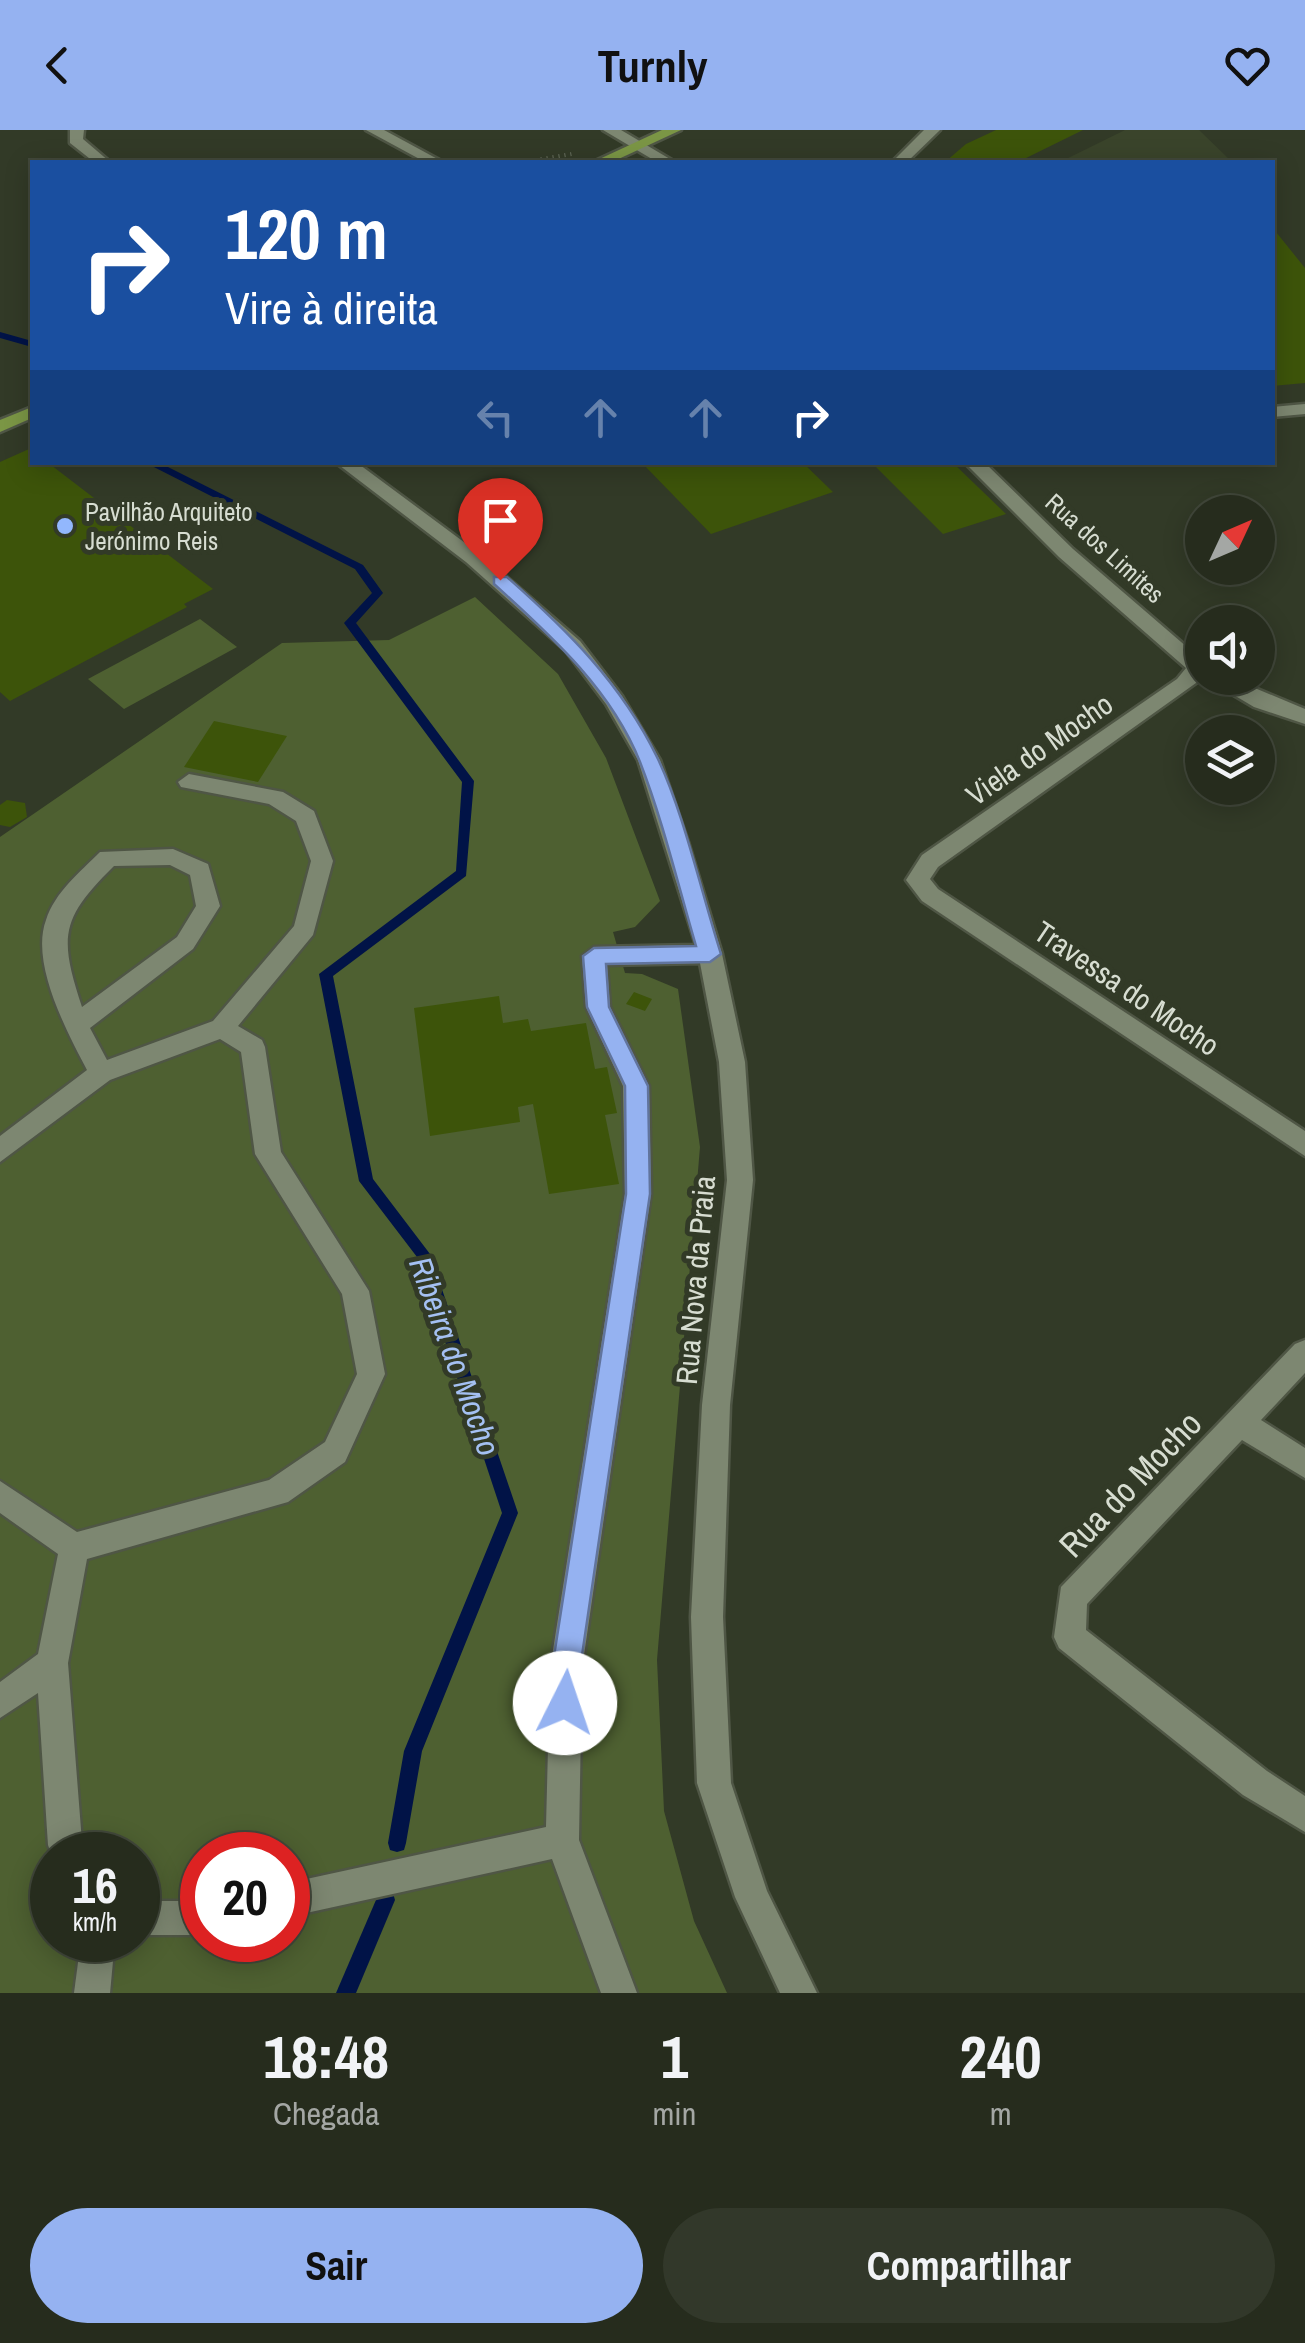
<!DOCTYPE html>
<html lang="pt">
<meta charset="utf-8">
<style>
body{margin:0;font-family:"Archivo Narrow",sans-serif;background:#32382a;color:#f1f3f6;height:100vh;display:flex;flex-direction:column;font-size:38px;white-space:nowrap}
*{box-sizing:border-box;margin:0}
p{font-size:32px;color:#a4a7a4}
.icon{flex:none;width:55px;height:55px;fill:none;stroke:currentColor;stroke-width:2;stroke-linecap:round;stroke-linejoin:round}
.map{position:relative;height:1863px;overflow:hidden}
.drawer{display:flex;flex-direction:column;background:#262c1d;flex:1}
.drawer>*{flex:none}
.top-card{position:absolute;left:30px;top:30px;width:1245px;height:305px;border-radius:0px;box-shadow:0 5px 25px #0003,0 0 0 2px #42483b;background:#1a4fa0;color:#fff;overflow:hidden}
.needle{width:65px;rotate:46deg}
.tools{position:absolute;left:1185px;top:365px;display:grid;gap:20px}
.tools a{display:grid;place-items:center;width:90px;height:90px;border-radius:50%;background:#262c1d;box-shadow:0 5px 25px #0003,0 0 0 2px #42483b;font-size:50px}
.speed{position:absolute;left:30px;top:1702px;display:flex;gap:20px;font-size:50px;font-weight:700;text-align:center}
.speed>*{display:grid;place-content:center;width:130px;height:130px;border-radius:50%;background:#262c1d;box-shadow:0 5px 25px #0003,0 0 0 2px #42483b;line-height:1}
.speed small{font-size:25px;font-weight:400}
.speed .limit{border:15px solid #d22;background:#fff;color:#111}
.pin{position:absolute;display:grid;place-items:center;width:85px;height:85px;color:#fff;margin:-102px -42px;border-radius:50% 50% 50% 0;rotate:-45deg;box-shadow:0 0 10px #0007}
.pin .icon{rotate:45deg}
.me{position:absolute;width:110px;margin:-55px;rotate:4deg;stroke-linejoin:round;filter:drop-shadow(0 0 8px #0008)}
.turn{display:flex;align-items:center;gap:35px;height:210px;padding:0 30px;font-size:45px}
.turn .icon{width:130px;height:130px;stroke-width:2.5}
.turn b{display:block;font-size:70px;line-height:85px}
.lanes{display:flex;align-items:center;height:95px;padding:0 30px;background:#0003;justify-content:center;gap:50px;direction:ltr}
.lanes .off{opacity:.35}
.eta{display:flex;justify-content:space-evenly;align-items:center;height:170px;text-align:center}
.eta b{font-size:60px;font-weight:700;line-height:70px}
.primary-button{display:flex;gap:20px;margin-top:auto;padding:20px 30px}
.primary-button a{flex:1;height:115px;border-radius:60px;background:#95b2f1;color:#111;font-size:40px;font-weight:700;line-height:115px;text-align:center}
.primary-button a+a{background:#32382a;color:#f1f3f6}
header{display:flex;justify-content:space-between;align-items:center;height:130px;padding:0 30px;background:#95b2f1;color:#111;font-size:45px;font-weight:700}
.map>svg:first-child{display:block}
</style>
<header><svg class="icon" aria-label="back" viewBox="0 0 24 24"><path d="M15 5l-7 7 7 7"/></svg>Turnly<svg class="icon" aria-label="heart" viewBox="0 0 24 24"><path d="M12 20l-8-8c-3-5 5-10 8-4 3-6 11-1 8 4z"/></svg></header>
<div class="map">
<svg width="1305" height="1863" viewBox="0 0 1305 1863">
<rect width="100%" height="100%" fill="#323a27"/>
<polygon fill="#3a442b" points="1125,0 1199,0 1232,32 1060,32"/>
<g fill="#4e6031" fill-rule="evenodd">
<path d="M475,467L558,544L606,628L660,771L635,797L613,802L625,843L642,844L678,859L700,1017L657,1530L664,1681L694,1791L727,1863H0V707L282,513L389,510ZM52,1725H138V1810H52ZM202,1725H288V1810H202Z"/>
<polygon points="200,489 237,517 124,579 88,549"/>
</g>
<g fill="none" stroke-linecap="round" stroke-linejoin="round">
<g fill="#011347" fill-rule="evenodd">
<polygon points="0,202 32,211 32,217 0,208"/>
<polygon points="144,332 158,332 363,435 383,463 356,493 474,651 466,746 333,846 373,1049 430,1124 518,1383 422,1621 406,1713 404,1720 397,1722 390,1720 388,1713 404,1621 502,1383 417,1127 359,1051 319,844 456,741 462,652 344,493 372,463 355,439"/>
<polygon points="386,1761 393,1763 395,1770 356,1863 336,1863 379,1763"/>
</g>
</g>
<g fill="#3d540a">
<polygon points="996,0 1083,0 1018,32 945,32 966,14"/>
<polygon points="1272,97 1305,138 1305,253 1272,256"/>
<polygon points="29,319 32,332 47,332 213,459 184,474 187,477 10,571 0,562 0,332"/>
<polygon points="641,332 802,332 833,362 711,404"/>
<polygon points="871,332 952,332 1006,384 943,404"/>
<polygon points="214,591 287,606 258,652 184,637"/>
<polygon points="7,670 25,673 27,687 10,697 0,695 0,675"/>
<polygon points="634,862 652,869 645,881 626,874"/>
<polygon points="499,866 503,893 528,889 531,901 586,893 595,939 607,937 617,983 605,985 619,1054 549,1064 533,974 518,977 520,992 430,1006 414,878"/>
</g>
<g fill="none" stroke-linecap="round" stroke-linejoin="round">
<defs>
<g id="minor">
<polygon points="70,0 84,0 83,9 110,32 94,32 70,13"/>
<polygon points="366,0 384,0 443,32 425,32"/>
<polygon points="603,0 621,0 675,32 657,32"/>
<polygon points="924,0 940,0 907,32 892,32"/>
<polygon points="1305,274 1305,284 1272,287 1272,277"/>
<polygon points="335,332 356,332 480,424 580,511 622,566 660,630 688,712 722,824 745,932 753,1050 730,1275 723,1487 731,1653 767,1761 817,1863 780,1863 735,1767 697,1653 691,1487 702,1275 727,1050 719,932 700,833 607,835 610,877 649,956 651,1064 582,1539 579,1710 637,1863 601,1863 552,1729 288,1787 288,1753 546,1697 550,1539 625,1064 623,956 586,877 582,826 594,817 696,815 638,630 606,574 566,521 466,432"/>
<polygon points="964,332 984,332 1073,419 1202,530 1203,548 938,737 930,749 938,759 1305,1001 1305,1026 922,771 906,750 922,725 1177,549 1186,538 1059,427"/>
<polygon points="1205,548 1231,548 1305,579 1305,594 1254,577"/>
<path d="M189,644L283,662L314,681L333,731L313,805L238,896L262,910L265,917L281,1022L369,1161L385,1244L345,1332L288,1372L87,1429L68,1533L82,1712L87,1725L52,1726L48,1715L38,1563L0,1588V1552L38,1524L58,1424L0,1383V1351L77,1402L269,1350L325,1312L357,1244L342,1164L255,1024L241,922L220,909L110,950L0,1032V1006L87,940C67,902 30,833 46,790C55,762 80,742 100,722L173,719L208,734L220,776L193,819L90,898L107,930L213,891L294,796L311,731L296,691L269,674L181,657L178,652ZM170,735L190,745L196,776L177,807L82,877C59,807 60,789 114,736Z"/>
<polygon points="1305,1210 1305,1243 1261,1290 1305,1318 1305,1348 1242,1310 1087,1474 1086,1500 1267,1641 1305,1666 1305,1702 1243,1665 1059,1518 1054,1507 1061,1457 1295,1214"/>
<rect x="138" y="1771" width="64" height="34"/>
<polygon points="81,1810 115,1810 110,1863 74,1863"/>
</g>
<g id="major">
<polygon points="662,0 681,0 612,32 593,32"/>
<polygon points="32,277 32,288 0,302 0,290"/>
</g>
</defs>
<use href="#minor" stroke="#4f5645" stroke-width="5"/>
<use href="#major" stroke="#4f5645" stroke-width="5"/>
<polyline stroke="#69705f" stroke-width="4" stroke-dasharray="1 5" stroke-linecap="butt" points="523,32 572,24"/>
<use href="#minor" fill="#7d8771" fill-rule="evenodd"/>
<use href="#major" fill="#7b9645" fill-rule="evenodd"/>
</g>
<path fill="#95b2f1" stroke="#61749d" stroke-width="2.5" d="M494,447H507C567,500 621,553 657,627C683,680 702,765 721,824L710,832L606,834L609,877L648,956L650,1064L580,1539L576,1583L565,1588L555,1583L552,1539L626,1064L625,956L587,877L583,826L594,818L696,816C678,755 663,691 640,632C611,559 551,506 494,454Z"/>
<circle fill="#92b7fd" stroke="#323a27" stroke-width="4" cx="65" cy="396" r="10"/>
<g text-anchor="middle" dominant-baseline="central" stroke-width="10" stroke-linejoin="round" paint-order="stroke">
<g font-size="25" fill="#d7ddd1" stroke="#323a27" text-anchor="start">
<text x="85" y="382">Pavilhão Arquiteto<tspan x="85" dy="29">Jerónimo Reis</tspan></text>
</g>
<g font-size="25" fill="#d7ddd1" stroke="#323a27">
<text transform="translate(1105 418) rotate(42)">Rua dos Limites</text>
</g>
<g font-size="30" fill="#d7ddd1" stroke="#323a27">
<text transform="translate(1039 619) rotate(-35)">Viela do Mocho</text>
<text transform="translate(1127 858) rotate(34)">Travessa do Mocho</text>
<text transform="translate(695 1150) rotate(-85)">Rua Nova da Praia</text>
</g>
<g font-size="32" font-style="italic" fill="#a4c0f2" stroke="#323a27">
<text transform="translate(455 1226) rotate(70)">Ribeira do Mocho</text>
</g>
<g font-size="35" fill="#d7ddd1" stroke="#323a27">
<text transform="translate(1130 1354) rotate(-46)">Rua do Mocho</text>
</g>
</g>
</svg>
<div class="tools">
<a><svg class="needle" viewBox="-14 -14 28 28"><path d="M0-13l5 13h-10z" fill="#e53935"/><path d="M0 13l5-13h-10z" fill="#a4a7a4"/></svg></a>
<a><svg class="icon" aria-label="sound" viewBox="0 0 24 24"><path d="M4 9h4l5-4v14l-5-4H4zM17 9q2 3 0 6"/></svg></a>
<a><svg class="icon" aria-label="layers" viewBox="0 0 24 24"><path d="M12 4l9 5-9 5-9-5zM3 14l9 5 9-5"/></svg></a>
</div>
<div class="speed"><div>16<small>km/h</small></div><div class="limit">20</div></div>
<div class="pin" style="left:500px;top:450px;background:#d93025"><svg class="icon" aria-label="arrive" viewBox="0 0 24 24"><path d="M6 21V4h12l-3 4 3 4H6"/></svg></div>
<svg class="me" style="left:565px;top:1573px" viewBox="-20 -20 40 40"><circle r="19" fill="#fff"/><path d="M0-13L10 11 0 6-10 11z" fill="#95b2f1"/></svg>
<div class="top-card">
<div class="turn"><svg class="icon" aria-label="right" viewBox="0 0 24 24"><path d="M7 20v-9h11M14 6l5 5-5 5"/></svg><div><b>120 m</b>Vire à direita</div></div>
<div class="lanes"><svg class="icon off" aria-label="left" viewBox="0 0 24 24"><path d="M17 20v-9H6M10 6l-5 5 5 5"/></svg><svg class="icon off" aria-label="ahead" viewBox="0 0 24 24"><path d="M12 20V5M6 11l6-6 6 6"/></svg><svg class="icon off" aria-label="ahead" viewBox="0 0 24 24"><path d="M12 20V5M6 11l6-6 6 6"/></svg><svg class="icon" aria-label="right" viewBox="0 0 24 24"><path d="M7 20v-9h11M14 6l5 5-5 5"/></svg></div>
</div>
</div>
<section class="drawer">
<div class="eta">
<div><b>18:48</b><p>Chegada</p></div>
<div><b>1</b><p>min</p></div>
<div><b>240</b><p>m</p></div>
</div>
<div class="primary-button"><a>Sair</a><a>Compartilhar</a></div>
</section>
